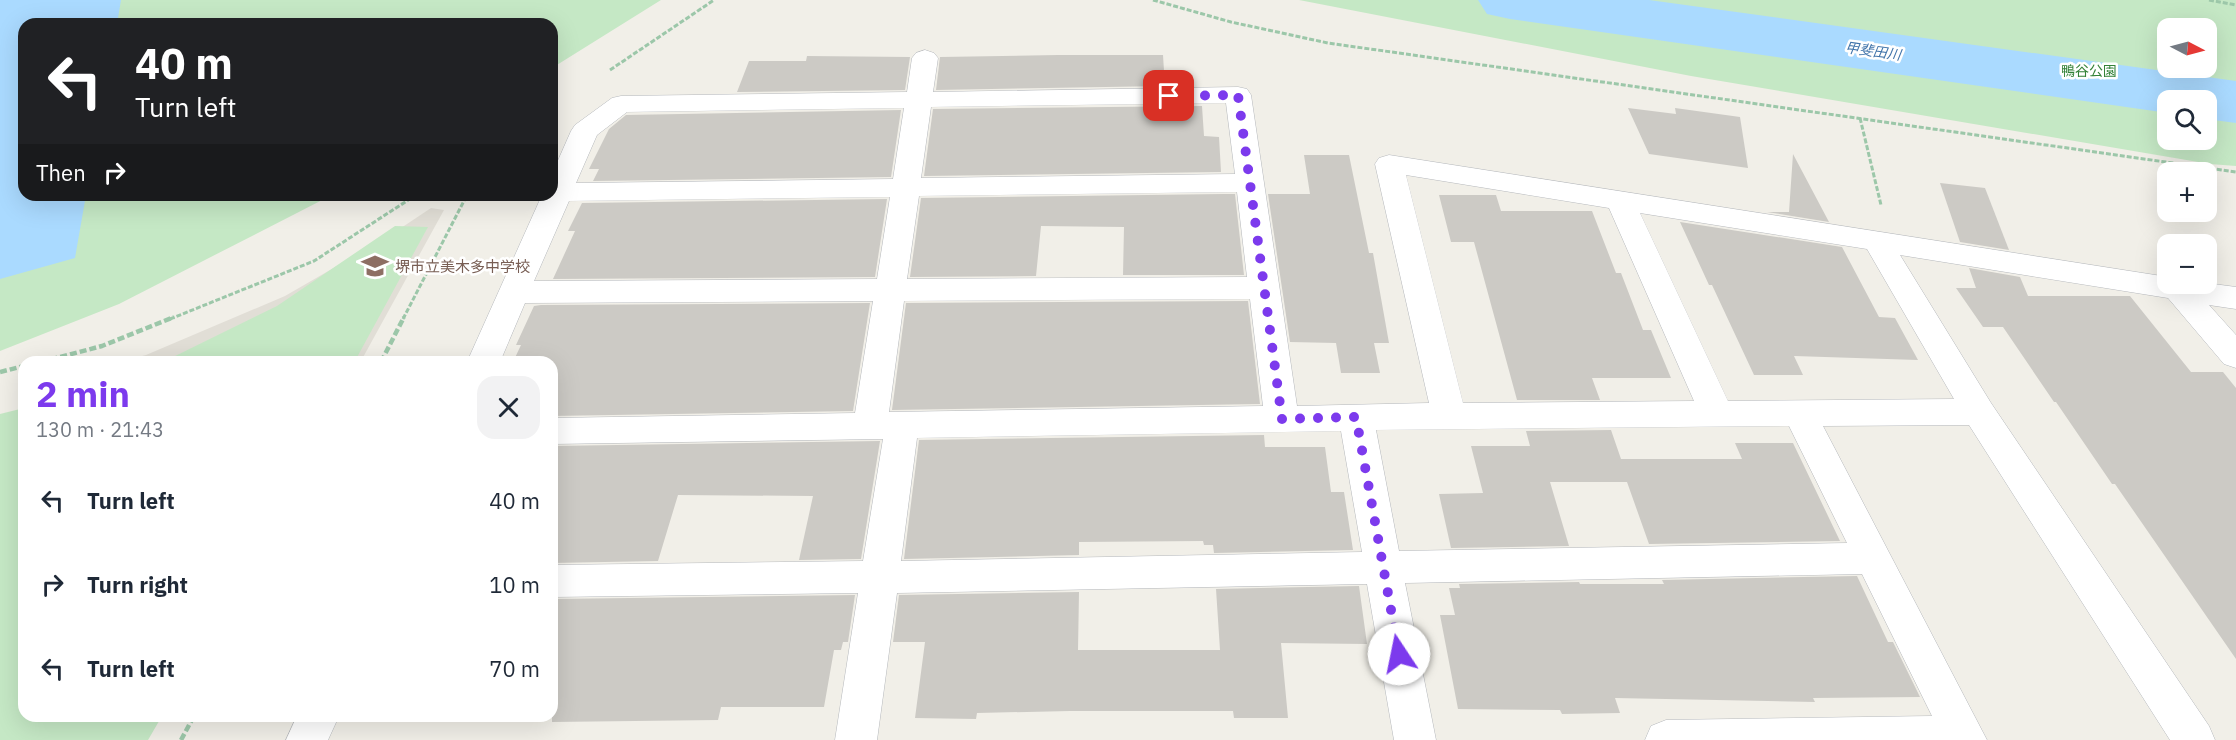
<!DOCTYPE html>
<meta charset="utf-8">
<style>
body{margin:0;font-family:"IBM Plex Sans","Noto Sans JP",sans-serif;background:#f2f2f3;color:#1f2937;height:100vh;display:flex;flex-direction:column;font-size:22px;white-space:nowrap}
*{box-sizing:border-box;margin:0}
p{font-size:20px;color:#747a83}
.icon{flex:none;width:33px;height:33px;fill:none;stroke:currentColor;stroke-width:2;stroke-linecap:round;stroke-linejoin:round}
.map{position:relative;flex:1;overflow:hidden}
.sheet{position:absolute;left:18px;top:356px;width:540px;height:366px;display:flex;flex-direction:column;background:#fff;border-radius:18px;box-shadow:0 6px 24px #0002}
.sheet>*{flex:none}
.banner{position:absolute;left:18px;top:18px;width:540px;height:183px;border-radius:18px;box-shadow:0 6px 24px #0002;background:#202124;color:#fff;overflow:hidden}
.needle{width:39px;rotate:96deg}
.buttons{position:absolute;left:2157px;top:18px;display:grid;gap:12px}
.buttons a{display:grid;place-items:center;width:60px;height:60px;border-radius:12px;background:#fff;box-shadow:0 6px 24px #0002;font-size:30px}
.pin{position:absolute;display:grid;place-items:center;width:51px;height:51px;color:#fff;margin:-26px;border-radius:12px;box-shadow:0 3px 9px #0006}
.me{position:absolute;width:66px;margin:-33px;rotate:349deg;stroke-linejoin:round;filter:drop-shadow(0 0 4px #0008)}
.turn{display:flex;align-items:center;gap:21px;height:126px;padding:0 18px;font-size:27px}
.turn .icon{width:78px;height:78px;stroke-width:2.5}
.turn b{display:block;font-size:42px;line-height:51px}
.then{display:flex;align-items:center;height:57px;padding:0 18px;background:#0003;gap:12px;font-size:22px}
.round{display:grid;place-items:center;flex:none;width:63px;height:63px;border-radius:18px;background:#f2f2f3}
.headline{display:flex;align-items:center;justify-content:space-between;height:102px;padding:0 18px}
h1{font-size:36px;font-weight:700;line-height:45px;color:#7c3aed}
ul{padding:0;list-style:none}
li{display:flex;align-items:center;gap:18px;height:84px;padding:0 18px}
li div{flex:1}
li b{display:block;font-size:22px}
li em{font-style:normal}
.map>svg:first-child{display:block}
</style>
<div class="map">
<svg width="2236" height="740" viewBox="0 0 2236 740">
<rect width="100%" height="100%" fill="#f1efe8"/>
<polygon fill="#e1ded6" points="431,208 444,210 361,361 119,362 146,355 285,296 389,236"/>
<g fill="#c5e8c5" fill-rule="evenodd">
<polygon points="0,0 661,0 552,68 552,24 24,24 24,195 332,195 119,304 0,351"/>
<path d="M1299,0H2236V166L2210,164L1691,76ZM2206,28V68H2168V28ZM2206,100V140H2168V100Z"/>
<polygon points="395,226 428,227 355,361 165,361 277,306"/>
<polygon points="24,408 24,716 162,716 148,740 0,740 0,414"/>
</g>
<polygon fill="#aadaff" points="0,0 121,0 117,24 24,24 24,195 86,195 75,258 0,279"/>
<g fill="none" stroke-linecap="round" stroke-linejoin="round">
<polygon fill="#aadaff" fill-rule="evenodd" points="1478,0 1649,0 2236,81 2236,123 2206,119 2206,100 2168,100 2168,113 1510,19 1487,14"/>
</g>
<g fill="#cccac5">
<polygon points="1058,55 1163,55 1165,86 936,90 940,57"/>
<polygon points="807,56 910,57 905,90 737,92 749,61 806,61"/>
<polygon points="1202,106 1204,136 1219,137 1221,172 924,176 933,109"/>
<polygon points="1628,108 1676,114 1675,108 1740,117 1748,168 1649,154"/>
<polygon points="901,110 891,177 593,181 599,169 589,169 609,129 626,115"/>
<polygon points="1793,154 1829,222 1767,212 1789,212"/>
<polygon points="1304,155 1349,155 1369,253 1373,253 1389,343 1374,343 1380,373 1341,373 1336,343 1290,342 1268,194 1310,194"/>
<polygon points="1940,183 1985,188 2009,250 1960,242"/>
<polygon points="1223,194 1235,194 1244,275 1123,275 1124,227 1041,226 1036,276 910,277 921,198"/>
<polygon points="1439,195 1496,195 1501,211 1592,211 1616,273 1621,273 1643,330 1651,330 1671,378 1592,378 1600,400 1517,400 1474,242 1451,242"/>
<polygon points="887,199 875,277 553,279 575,231 568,231 582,203"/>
<polygon points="1680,222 1842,247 1879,317 1895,318 1918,360 1794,356 1803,375 1754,375 1712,285 1709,285"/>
<polygon points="1969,268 2020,277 2028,296 2130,296 2191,372 2223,372 2236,388 2236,659 2115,484 2112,484 2056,402 2054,402 2003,327 1983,327 1956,288 1976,288"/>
<polygon points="1248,301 1260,404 892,410 906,303"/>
<polygon points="870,303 853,411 552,416 552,362 513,362 521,345 516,345 534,306 541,305"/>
<polygon points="1611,430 1621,459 1742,459 1735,443 1793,443 1840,541 1649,544 1627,482 1550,482 1569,546 1451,548 1439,494 1483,493 1471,446 1530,446 1526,431"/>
<polygon points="1264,435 1265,447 1325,447 1331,492 1344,492 1353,550 1214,553 1213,545 1204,545 1203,541 1079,542 1079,555 904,559 919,440"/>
<polygon points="880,441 861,559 799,560 813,496 678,495 658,561 552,563 552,446"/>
<polygon points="1857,576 1888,642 1893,642 1920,697 1813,698 1815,702 1615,698 1620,713 1562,714 1560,710 1458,709 1440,615 1455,615 1449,588 1460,588 1459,584 1579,582 1580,584 1664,584 1662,580"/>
<polygon points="1359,586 1367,644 1281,643 1288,718 1234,718 1233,711 1070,711 977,713 976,719 915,718 925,642 893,642 899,595 1079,592 1078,650 1220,650 1216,589"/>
<polygon points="855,595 848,642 843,642 841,650 834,650 824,707 721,707 718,720 552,722 552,599"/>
</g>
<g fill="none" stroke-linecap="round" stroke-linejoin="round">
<defs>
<g id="minor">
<path d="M925,50L934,53L938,58L933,92L1238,87L1247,89L1251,95L1297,406L1429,403L1375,164L1379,158L1389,155L2168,277V284L2206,283L2236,287V309L2209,305L2236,335V368L2224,364L2168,298L1900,255L1991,403L2209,726L2215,740H2170L1969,425L1823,426L1987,740H1645L1651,726L1666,720L1932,716L1862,574L1405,583L1436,740H1394L1367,584L897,593L877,740H835L858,593L552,597V565L863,561L883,439L552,444V418L855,413L873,301L525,303L500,362H467L542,195H552V174L571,131L575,125L612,98L621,96L907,92L912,58L916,53ZM1226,103L1235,174L921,178L931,107ZM904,108L893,179L576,183L597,135L627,112ZM1406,175L1609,208L1694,401L1463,403ZM1237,192L1247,277L907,279L919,196ZM890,197L877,279L534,281L569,201ZM1640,213L1867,249L1954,399L1728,401ZM1250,299L1263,406L889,412L904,301ZM1789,426L1847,543L1399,551L1376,430ZM1341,431L1362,552L901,561L917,438Z"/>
<polygon points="297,716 339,716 328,740 286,740"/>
</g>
</defs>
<use href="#minor" stroke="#b5b8bc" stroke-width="1"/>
<g stroke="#9cc7a9" stroke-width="3" stroke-dasharray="5 2" stroke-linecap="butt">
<polyline points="1153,0 1231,22 1328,43 2236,172"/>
<polyline points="2209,0 2236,5"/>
<polyline points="610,70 714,0"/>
<polyline points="1860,118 1881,205"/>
<polyline points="170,319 314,261 416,195"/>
<polyline points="403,319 467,195"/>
</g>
<g stroke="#9cc7a9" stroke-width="4.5" stroke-dasharray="7 3" stroke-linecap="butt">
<polyline points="41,362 102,346 174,317"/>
<polyline points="381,362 404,317"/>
<polyline points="0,372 24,366"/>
<polyline points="181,740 194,716"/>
</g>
<use href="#minor" fill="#fff" fill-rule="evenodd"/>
</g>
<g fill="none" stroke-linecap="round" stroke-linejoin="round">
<polyline stroke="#7c3aed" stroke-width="10" stroke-dasharray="0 18" points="1169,96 1238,95 1282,419 1356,417 1399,654"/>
</g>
<defs>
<symbol id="school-bare" viewBox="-9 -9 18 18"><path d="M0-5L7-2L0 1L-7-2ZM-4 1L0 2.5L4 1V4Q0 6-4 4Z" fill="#8d6e63" stroke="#fff" stroke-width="2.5" paint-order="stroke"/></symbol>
</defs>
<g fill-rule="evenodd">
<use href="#school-bare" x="356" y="247" width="38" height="38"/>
</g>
<g text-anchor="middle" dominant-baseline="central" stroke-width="5" stroke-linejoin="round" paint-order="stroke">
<g font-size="14" font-style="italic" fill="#4174aa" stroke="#fff">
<text transform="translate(1873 51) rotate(8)">甲斐田川</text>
</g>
<g font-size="14" fill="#348238" stroke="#fff">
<text x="2089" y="71">鴨谷公園</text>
</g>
<g font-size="15" fill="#785e54" stroke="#fff" text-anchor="start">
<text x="395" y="266">堺市立美木多中学校</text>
</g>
</g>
</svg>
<div class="buttons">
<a><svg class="needle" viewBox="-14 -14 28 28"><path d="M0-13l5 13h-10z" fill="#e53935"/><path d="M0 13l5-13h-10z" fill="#747a83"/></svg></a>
<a><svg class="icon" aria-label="search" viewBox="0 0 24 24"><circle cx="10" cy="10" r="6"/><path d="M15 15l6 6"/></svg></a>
<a>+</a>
<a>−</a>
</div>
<div class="pin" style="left:1169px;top:96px;background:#d93025"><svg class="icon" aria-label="arrive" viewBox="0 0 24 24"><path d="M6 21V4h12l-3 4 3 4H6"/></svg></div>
<svg class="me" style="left:1399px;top:654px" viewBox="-20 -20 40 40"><circle r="19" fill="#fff"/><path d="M0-13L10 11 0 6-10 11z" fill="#7c3aed"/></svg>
<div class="banner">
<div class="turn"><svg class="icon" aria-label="left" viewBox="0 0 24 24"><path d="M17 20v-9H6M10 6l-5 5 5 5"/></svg><div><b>40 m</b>Turn left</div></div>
<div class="then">Then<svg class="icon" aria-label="right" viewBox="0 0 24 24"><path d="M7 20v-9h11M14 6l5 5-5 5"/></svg></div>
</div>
<section class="sheet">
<div class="headline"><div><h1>2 min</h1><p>130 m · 21:43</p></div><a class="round"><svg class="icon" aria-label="close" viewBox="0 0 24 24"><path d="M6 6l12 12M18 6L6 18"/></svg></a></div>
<ul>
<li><svg class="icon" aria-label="left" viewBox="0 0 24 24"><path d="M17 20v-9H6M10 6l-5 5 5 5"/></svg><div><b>Turn left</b></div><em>40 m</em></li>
<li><svg class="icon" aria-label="right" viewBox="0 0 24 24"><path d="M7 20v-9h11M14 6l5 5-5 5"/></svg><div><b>Turn right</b></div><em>10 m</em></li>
<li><svg class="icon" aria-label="left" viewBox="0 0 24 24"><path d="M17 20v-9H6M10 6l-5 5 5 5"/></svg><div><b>Turn left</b></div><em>70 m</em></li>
</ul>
</section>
</div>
